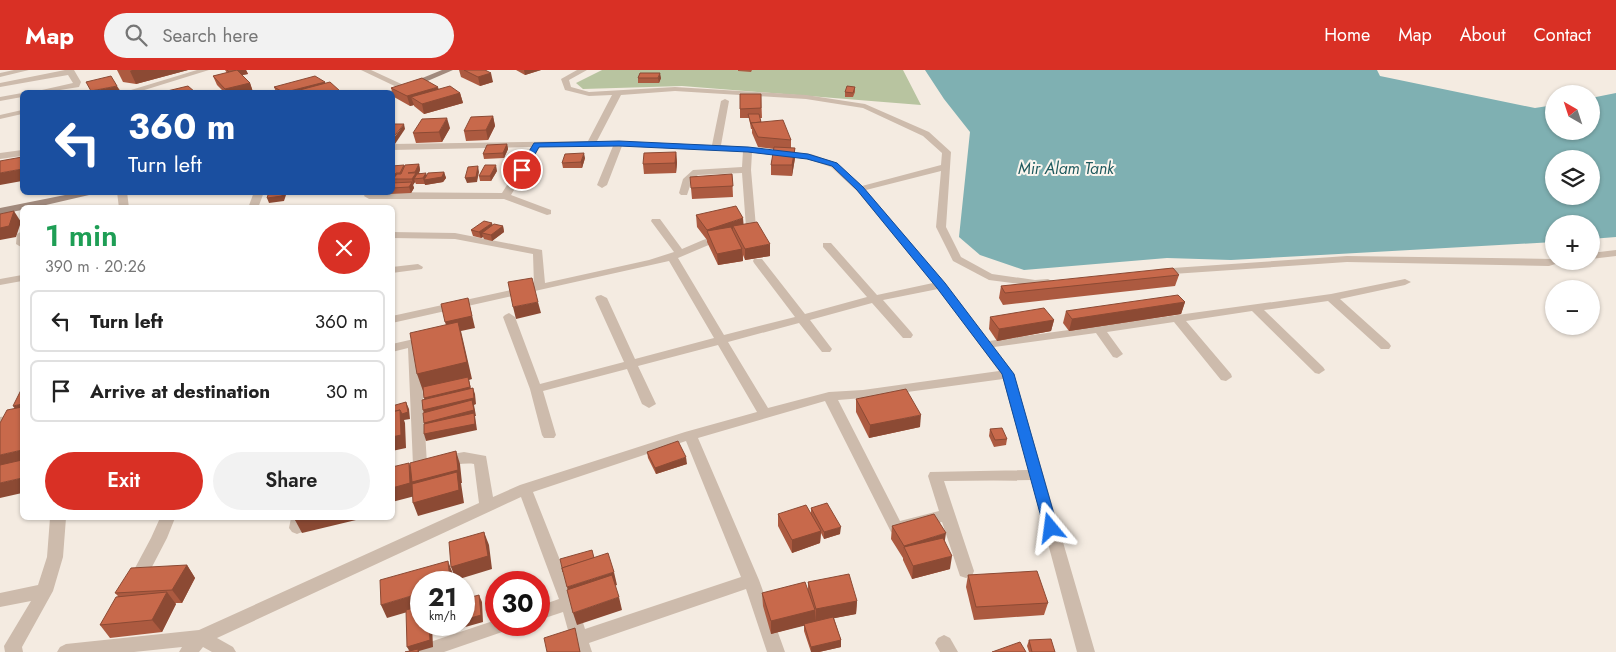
<!DOCTYPE html>
<meta charset="utf-8">
<style>
body{margin:0;font-family:Jost,sans-serif;background:#f2f2f2;color:#222;height:100vh;display:flex;flex-direction:column;font-size:19px;white-space:nowrap}
*{box-sizing:border-box;margin:0}
p{font-size:16px;color:#767676}
.icon{flex:none;width:28px;height:28px;fill:none;stroke:currentColor;stroke-width:2;stroke-linecap:round;stroke-linejoin:round}
.map{position:relative;flex:1;overflow:hidden}
.details{position:absolute;left:20px;top:135px;width:375px;height:315px;display:flex;flex-direction:column;background:#fff;border-radius:8px;box-shadow:0 1px 4px #0004}
.details>*{flex:none}
.guide{position:absolute;left:20px;top:20px;width:375px;height:105px;border-radius:8px;box-shadow:0 1px 4px #0004;background:#1a4fa0;color:#fff;overflow:hidden}
.needle{width:32px;rotate:321deg}
.tools{position:absolute;left:1545px;top:15px;display:grid;gap:10px}
.tools a{display:grid;place-items:center;width:55px;height:55px;border-radius:50%;background:#fff;box-shadow:0 1px 4px #0004;font-size:25px}
.speed{position:absolute;left:410px;top:501px;display:flex;gap:10px;font-size:25px;font-weight:700;text-align:center}
.speed>*{display:grid;place-content:center;width:65px;height:65px;border-radius:50%;background:#fff;box-shadow:0 1px 4px #0004;line-height:1}
.speed small{font-size:12px;font-weight:400}
.speed .limit{border:8px solid #d22;background:#fff;color:#111}
.pin{position:absolute;display:grid;place-items:center;width:42px;height:42px;color:#fff;margin:-21px;border:2px solid #fff;border-radius:50%;box-shadow:0 1px 5px #0007}
.me{position:absolute;width:55px;margin:-28px;rotate:344deg;stroke-linejoin:round;filter:drop-shadow(0 0 4px #0008)}
.turn{display:flex;align-items:center;gap:18px;height:105px;padding:0 25px;font-size:22px}
.turn .icon{width:65px;height:65px;stroke-width:2.5}
.turn b{display:block;font-size:35px;line-height:42px}
.round{display:grid;place-items:center;flex:none;width:52px;height:52px;border-radius:26px;background:#f2f2f2}
.summary{display:flex;align-items:center;justify-content:space-between;height:85px;padding:0 25px}
h1{font-size:30px;font-weight:600;line-height:38px;color:#1e9e55}
.action{display:flex;gap:10px;margin-top:auto;padding:10px 25px}
.action a{flex:1;height:58px;border-radius:30px;background:#d93025;color:#fff;font-size:20px;font-weight:600;line-height:58px;text-align:center}
.action a+a{background:#f2f2f2;color:#222}
ul{padding:0;list-style:none}
li{display:flex;align-items:center;gap:15px;height:62px;margin:0 10px 8px;padding:0 15px;border:2px solid #e0e0e0;border-radius:8px}
li div{flex:1}
li b{display:block;font-size:19px}
li em{font-style:normal}
header{display:flex;align-items:center;gap:30px;box-sizing:border-box;height:70px;padding:0 25px;background:#d93025;color:#fff}
header strong{font-size:24px}
nav{display:flex;gap:28px;margin-inline-start:auto;font-size:18px}
.search{width:350px;height:45px;background:#f2f2f2;display:flex;align-items:center;gap:12px;box-sizing:border-box;padding:0 18px;border-radius:28px;color:#767676;font-size:19px}
.map>svg:first-child{display:block}
</style>
<header>
<strong>Map</strong>
<div class="search"><svg class="icon" aria-label="search" viewBox="0 0 24 24"><circle cx="10" cy="10" r="6"/><path d="M15 15l6 6"/></svg>Search here</div>
<nav><a>Home</a><a>Map</a><a>About</a><a>Contact</a></nav>
</header>
<div class="map">
<svg width="1616" height="582" viewBox="0 0 1616 582">
<rect width="100%" height="100%" fill="#f4ebe1"/>
<polygon fill="#b8c4a0" points="602,0 903,0 921,35 682,16 583,19 576,13"/>
<path fill="#7fb0b2" fill-rule="evenodd" d="M925,0H1377L1380,6L1535,38L1554,35V61H1591V28L1616,23V167L1591,169V154H1554V172L1231,190L1167,188L1024,200L980,185L959,167L970,62L944,29ZM1554,89H1591V126H1554Z"/>
<g fill="none" stroke-linecap="round" stroke-linejoin="round">
<g fill="#cdbbac" fill-rule="evenodd">
<polygon points="14,0 29,0 0,7 0,3"/>
<polygon points="65,0 74,0 81,12 79,17 47,22 33,22 73,13 68,5 0,17 0,13"/>
<polygon points="197,0 209,0 138,22 131,20"/>
<polygon points="361,0 371,0 410,18 403,20"/>
<path d="M577,0H587L569,10L571,17L589,22L675,17L806,25L865,34L929,62L951,82L946,157L961,187L992,204L1035,210L1048,209L1054,212L1048,215L1035,216L989,210L953,191L936,157L941,101L866,120L945,213L989,271L1331,224L1405,209L1411,212L1405,215L1340,229L1389,273L1391,276L1389,279H1381L1328,231L1264,240L1323,297L1325,300L1319,304L1315,303L1252,241L1186,251L1231,304L1232,307L1226,311L1221,310L1174,252L1107,262L1123,284L1117,288L1113,287L1096,263L994,277L1014,304L1095,582H1077L1031,410L944,411L974,501L972,506L966,508L960,506L942,452L896,464L891,462L825,331L698,368L759,510L785,582H767L746,519L589,573L592,582H574L563,542L539,550V536L559,529L521,427L217,568L233,577L236,582H212L203,577L199,582H179L182,577L134,582H57L60,577L66,574L199,560L479,433L474,394C462,392 448,398 436,395L434,391L436,387L464,382L486,386L493,427L520,415L685,362L757,342L718,275L638,296L656,334L649,338L642,334L627,299L543,321L556,365L554,368H544L542,365L530,319L503,247L505,245L509,243L515,247L540,314L624,292L595,228L597,226L601,225L607,228L635,289L714,268L669,191L392,253V246L534,215L533,184L455,169L392,168V162L455,163L542,180L545,213L649,190L674,182L651,151L652,149H660L682,179L703,170L746,157L742,103L698,105L692,110L687,125H681L679,123L683,109L693,100L742,97L743,81L622,76L607,115L602,118L597,115L613,76L540,77L511,125L551,140V144L547,145L504,129H369L364,126L366,122L502,123L531,77L392,80V74L588,71L612,25L589,26L565,20L561,9ZM675,21L806,29L863,38L923,66L942,83L941,95L862,116L837,93L811,84L721,75L729,31L725,29L721,31L712,75L597,71L621,25ZM752,82L807,89L831,97L857,121L933,213L877,225L831,173H823V177L867,227L805,244L762,189H754L753,191L754,193L795,247L724,265L678,188L711,174L752,163L756,157L751,100ZM938,219L999,301L863,320L829,322L768,338L728,272L799,253L822,282H830L832,279L810,250L872,233L903,268H911L913,265L911,262L883,230ZM1003,309L1028,400L930,402L928,406L939,441L900,451L838,330L863,328ZM686,371L741,507L585,559L577,533L533,422Z"/>
<polygon points="22,23 22,27 0,31 0,27"/>
<polygon points="22,40 22,44 0,49 0,45"/>
<polygon points="22,80 22,86 0,89 0,83"/>
<polygon points="117,122 127,122 129,138 119,138"/>
<polygon points="254,122 264,122 258,138 248,138"/>
<polygon points="22,161 22,177 21,177 16,174 17,164"/>
<polygon points="1616,180 1616,186 1591,189 1591,183"/>
<polygon points="1347,186 1554,189 1554,191 1565,191 1549,196 1347,192 1158,205 1153,202 1158,199"/>
<polygon points="418,194 423,197 422,199 392,203 392,197"/>
<polygon points="22,205 22,211 0,215 0,209"/>
<polygon points="414,269 420,273 427,395 425,399 415,399 413,395 408,278 392,282 392,274"/>
<polygon points="22,344 22,353 0,357 0,347"/>
<polygon points="50,448 66,448 63,487 53,521 22,577 23,582 5,582 4,576 31,531 0,537 0,523 38,515 47,487"/>
<polygon points="160,448 175,448 167,468 141,518 135,520 129,518 127,513 151,468"/>
<polygon points="291,448 305,448 302,462 297,464 292,462 289,458"/>
<polygon points="496,550 496,555 511,555 508,560 444,582 412,582 415,577"/>
<polygon points="944,565 950,568 958,582 940,582 935,573 938,568"/>
</g>
<g fill="#a18a7d" fill-rule="evenodd">
<polygon points="442,0 453,0 395,25 388,22"/>
<polygon points="80,122 102,122 33,138 22,138 22,140 0,144 0,138"/>
</g>
</g>
<g fill="#ac5a40">
<polygon points="117,0 188,0 136,14 123,12"/>
<polygon points="225,0 246,0 248,4 242,5 250,13 253,22 224,22 217,15 213,6 227,3"/>
<polygon points="459,0 485,0 493,12 480,16 461,7"/>
<polygon points="516,0 541,0 525,5"/>
<polygon points="738,0 752,0 751,2 738,1"/>
<polygon points="638,8 661,8 659,13 638,13"/>
<polygon points="325,12 325,14 340,22 276,22 274,17"/>
<polygon points="855,17 855,22 853,27 845,27 845,22"/>
<polygon points="391,18 439,19 460,23 463,33 424,44 414,36 414,35 410,36 394,27"/>
<polygon points="761,24 762,48 760,48 761,52 791,70 791,78 795,78 795,88 792,106 771,105 771,95 774,79 758,77 752,63 752,59 751,59 749,48 740,48 740,39"/>
<polygon points="493,46 495,56 488,70 466,71 464,61"/>
<polygon points="450,58 442,72 416,73 413,63"/>
<polygon points="507,74 508,79 504,88 484,89 483,84"/>
<polygon points="676,82 677,93 676,103 644,104 643,94"/>
<polygon points="585,88 582,98 563,98 562,93"/>
<polygon points="419,94 420,100 419,103 427,105 444,102 446,108 443,112 425,115 425,114 416,114 415,112 413,115 414,118 411,123 390,124 390,122 392,122 392,96 404,96"/>
<polygon points="497,101 491,111 480,111 479,106"/>
<polygon points="732,104 733,127 692,129 691,118"/>
<polygon points="376,122 389,122 389,124 377,124"/>
<polygon points="696,145 743,154 770,186 745,190 743,185 743,191 718,195 707,172 707,170 697,157"/>
<polygon points="493,155 503,156 504,162 492,171 484,169 483,167 481,168 473,166 471,160"/>
<polygon points="1179,205 1175,216 1003,235 999,228 1001,216"/>
<polygon points="1185,232 1181,244 1069,261 1063,253 1066,241"/>
<polygon points="990,247 1054,250 1051,261 997,271 989,259"/>
<polygon points="856,329 920,357 869,368 856,342"/>
<polygon points="990,359 1007,369 1006,375 994,377 989,366"/>
<polygon points="647,382 687,394 656,404 648,388"/>
<polygon points="811,438 840,464 824,469 821,463 820,473 792,483 778,456 778,444 811,443"/>
<polygon points="892,456 945,471 950,499 912,509 903,490 903,488 891,469"/>
<polygon points="187,495 195,508 182,533 175,533 176,534 162,562 110,568 100,555 118,526 115,523"/>
<polygon points="968,505 1048,533 1044,545 974,550 966,517"/>
<polygon points="808,512 857,531 856,544 834,548 841,570 841,577 819,582 811,582 804,561 804,555 771,564 763,536 762,523 808,521"/>
<polygon points="1029,570 1055,582 1029,582 1027,576"/>
</g>
<g fill="#8c4a34">
<polygon points="132,0 188,0 136,14 130,1"/>
<polygon points="241,0 246,0 248,4 231,7 229,3"/>
<polygon points="524,0 541,0 525,5"/>
<polygon points="491,3 493,12 480,16 478,7"/>
<polygon points="660,3 661,8 659,13 658,8"/>
<polygon points="325,12 328,21 323,22 286,22"/>
<polygon points="250,13 253,22 227,22 225,19"/>
<polygon points="117,16 121,22 92,22 91,21"/>
<polygon points="438,17 441,26 411,27 414,35 410,36 407,26"/>
<polygon points="460,23 463,33 424,44 422,34"/>
<polygon points="493,46 495,56 488,70 486,60"/>
<polygon points="447,48 450,58 442,72 439,62"/>
<polygon points="404,54 405,59 395,74 393,69"/>
<polygon points="507,74 508,79 504,88 503,83"/>
<polygon points="795,78 795,88 792,106 792,95"/>
<polygon points="676,82 677,93 676,103 675,93"/>
<polygon points="584,83 585,88 582,98 581,92"/>
<polygon points="419,94 420,100 417,108 415,102"/>
<polygon points="496,95 497,101 491,111 490,106"/>
<polygon points="478,96 479,102 477,112 467,113 465,108"/>
<polygon points="22,99 22,111 0,115 0,103"/>
<polygon points="444,102 446,108 443,112 425,115 423,108 426,103 428,109"/>
<polygon points="396,103 397,108 393,109 394,113 392,116 392,108"/>
<polygon points="416,103 417,109 414,109 415,112 413,115 412,109"/>
<polygon points="412,112 414,118 411,123 409,117"/>
<polygon points="283,122 285,122 286,125 284,131 269,133 267,128"/>
<polygon points="14,141 21,152 16,167 0,170 0,158"/>
<polygon points="743,148 744,159 733,156 733,163 707,163 707,160"/>
<polygon points="492,153 494,159 482,163 483,167 481,168 479,162"/>
<polygon points="503,156 504,162 492,171 491,165"/>
<polygon points="770,174 770,186 745,190 745,179"/>
<polygon points="742,179 743,191 718,195 717,184"/>
<polygon points="468,228 475,258 461,261 472,309 469,310 472,323 426,334 424,328 423,321 417,304 449,264 445,252"/>
<polygon points="538,232 541,243 516,249 513,237"/>
<polygon points="1185,232 1181,244 1069,261 1072,249"/>
<polygon points="1054,250 1051,261 997,271 999,259"/>
<polygon points="473,318 475,324 476,334 474,335 476,346 475,346 477,360 426,371 424,364 426,359 424,353 425,346 423,340"/>
<polygon points="406,332 409,339 410,349 404,350 405,353 406,378 392,381 392,367 400,340"/>
<polygon points="22,334 22,349 13,336"/>
<polygon points="921,345 920,357 869,368 870,355"/>
<polygon points="22,380 22,401 0,406 0,385"/>
<polygon points="456,381 460,394 462,413 461,413 464,433 418,446 413,433 415,426 392,432 392,418 409,393 414,406"/>
<polygon points="686,387 687,394 656,404 655,398"/>
<polygon points="22,408 22,423 0,428 0,413"/>
<polygon points="307,448 356,448 356,450 302,463 295,450"/>
<polygon points="841,457 840,464 824,469 824,462"/>
<polygon points="821,461 820,473 792,483 792,470"/>
<polygon points="484,462 489,475 492,499 456,510 451,497"/>
<polygon points="946,463 944,476 904,477 902,488 904,476"/>
<polygon points="952,486 950,499 912,509 913,496"/>
<polygon points="448,491 453,504 454,512 450,512"/>
<polygon points="187,495 195,508 182,533 172,520"/>
<polygon points="614,502 617,515 570,530 567,517"/>
<polygon points="167,522 176,534 162,562 152,550"/>
<polygon points="421,523 421,538 387,548 381,535"/>
<polygon points="479,525 482,532 483,552 444,563 441,556 447,555 464,555 464,550"/>
<polygon points="619,527 622,540 577,555 573,543"/>
<polygon points="857,531 856,544 815,552 816,539"/>
<polygon points="815,540 815,553 771,564 771,551"/>
<polygon points="429,555 432,555 433,577 419,581 419,582 410,582 407,577"/>
<polygon points="841,570 841,577 819,582 811,582 811,577"/>
</g>
<g fill="#c8694b" stroke="#8c4a34">
<polygon points="227,0 242,0 229,2"/>
<polygon points="237,0 250,13 225,19 213,6"/>
<polygon points="464,0 485,0 491,3 478,7"/>
<polygon points="640,3 660,3 658,8 638,8"/>
<polygon points="111,6 117,16 91,21 86,12"/>
<polygon points="315,6 325,12 286,22 283,22 274,17"/>
<polygon points="422,8 438,17 407,26 391,18"/>
<polygon points="330,12 340,21 333,22 292,22"/>
<polygon points="188,16 195,22 163,22"/>
<polygon points="450,16 460,23 422,34 411,27"/>
<polygon points="847,16 855,17 853,23 845,22"/>
<polygon points="740,24 761,24 761,38 740,39"/>
<polygon points="748,44 759,44 761,52 751,53 752,54 751,54"/>
<polygon points="493,46 486,60 464,61 471,47"/>
<polygon points="447,48 439,62 413,63 422,49"/>
<polygon points="783,50 791,70 758,67 751,53"/>
<polygon points="392,54 404,54 392,69"/>
<polygon points="507,74 503,83 483,84 487,75"/>
<polygon points="774,77 795,78 792,95 771,95"/>
<polygon points="676,82 675,93 643,94 644,83"/>
<polygon points="584,83 581,92 562,93 565,84"/>
<polygon points="22,87 22,99 0,103 0,91"/>
<polygon points="419,94 415,102 408,103 416,103 412,109 393,109 397,104 401,104 405,95"/>
<polygon points="404,95 400,103 396,103 392,108 392,96"/>
<polygon points="485,95 496,95 490,106 479,106"/>
<polygon points="478,96 476,107 465,108 468,97"/>
<polygon points="444,102 442,107 424,110 428,103"/>
<polygon points="426,103 423,108 414,109 417,104"/>
<polygon points="732,104 733,116 691,118 690,107"/>
<polygon points="412,112 409,117 392,118 392,113"/>
<polygon points="269,122 283,122 282,126 267,128"/>
<polygon points="736,136 743,148 707,160 696,145"/>
<polygon points="14,141 9,156 0,158 0,144"/>
<polygon points="484,151 492,153 479,162 471,160"/>
<polygon points="757,152 770,174 745,179 733,156"/>
<polygon points="494,154 503,156 491,165 482,163"/>
<polygon points="731,157 742,179 717,184 707,161"/>
<polygon points="1173,198 1179,205 1005,223 1001,216"/>
<polygon points="532,208 538,232 513,237 508,212"/>
<polygon points="1178,225 1185,232 1072,249 1066,241"/>
<polygon points="468,228 472,246 445,252 441,234"/>
<polygon points="1044,238 1054,250 999,259 990,247"/>
<polygon points="458,252 467,292 417,304 410,263"/>
<polygon points="468,307 470,317 424,328 423,317"/>
<polygon points="22,318 22,334 13,336"/>
<polygon points="473,318 474,328 423,340 422,330"/>
<polygon points="906,319 921,345 870,355 856,329"/>
<polygon points="472,330 474,340 424,353 423,343"/>
<polygon points="406,332 408,342 402,344 400,340 392,342 392,336"/>
<polygon points="22,337 22,380 0,385 0,353 7,340"/>
<polygon points="400,340 401,365 392,367 392,342"/>
<polygon points="474,343 475,354 424,364 424,354"/>
<polygon points="1002,358 1007,369 995,370 990,359"/>
<polygon points="678,371 686,387 655,398 647,382"/>
<polygon points="456,381 458,400 412,412 410,393"/>
<polygon points="22,390 22,408 0,413 0,395"/>
<polygon points="409,393 410,413 392,418 392,397"/>
<polygon points="457,402 459,420 413,433 412,414"/>
<polygon points="827,433 841,457 824,462 811,438"/>
<polygon points="806,435 821,461 792,470 778,444"/>
<polygon points="934,444 946,463 904,476 892,456"/>
<polygon points="295,448 307,448 295,450"/>
<polygon points="484,462 488,486 451,497 449,472"/>
<polygon points="943,468 952,486 913,496 904,477"/>
<polygon points="592,480 594,488 562,498 563,502 560,489"/>
<polygon points="608,483 614,502 567,517 562,498"/>
<polygon points="448,491 450,512 421,512 421,523 381,535 380,510"/>
<polygon points="187,495 172,520 115,523 131,498"/>
<polygon points="1037,501 1048,533 976,537 968,505"/>
<polygon points="849,504 857,531 816,539 808,512"/>
<polygon points="612,505 619,527 573,543 567,520"/>
<polygon points="805,512 815,540 771,551 762,523"/>
<polygon points="167,522 152,550 100,555 116,527"/>
<polygon points="479,525 481,545 464,550 464,529"/>
<polygon points="421,536 421,555 429,555 430,570 407,577 406,540"/>
<polygon points="833,547 841,570 811,577 804,554"/>
<polygon points="575,558 580,582 547,582 544,568"/>
<polygon points="1051,569 1055,582 1032,582 1029,570"/>
<polygon points="1020,572 1026,582 992,582"/>
<polygon points="418,579 418,582 405,582"/>
</g>
<polygon fill="#1a73e8" stroke="#114b97" points="619,71 748,77 808,84 837,93 863,117 945,213 1014,304 1058,458 1056,462 1046,462 1044,458 1002,304 937,218 857,120 832,96 807,89 748,82 619,76 539,77 525,102 518,100 534,73"/>
<g text-anchor="middle" dominant-baseline="central" stroke-width="4" stroke-linejoin="round" paint-order="stroke">
<g font-size="16" font-style="italic" fill="#1f5a5e" stroke="#fbf5ee">
<text x="1066" y="98">Mir Alam Tank</text>
</g>
</g>
</svg>
<div class="tools">
<a><svg class="needle" viewBox="-14 -14 28 28"><path d="M0-13l5 13h-10z" fill="#e53935"/><path d="M0 13l5-13h-10z" fill="#767676"/></svg></a>
<a><svg class="icon" aria-label="layers" viewBox="0 0 24 24"><path d="M12 4l9 5-9 5-9-5zM3 14l9 5 9-5"/></svg></a>
<a>+</a>
<a>−</a>
</div>
<div class="speed"><div>21<small>km/h</small></div><div class="limit">30</div></div>
<div class="pin" style="left:522px;top:100px;background:#d93025"><svg class="icon" aria-label="arrive" viewBox="0 0 24 24"><path d="M6 21V4h12l-3 4 3 4H6"/></svg></div>
<svg class="me" style="left:1051px;top:458px" viewBox="-20 -20 40 40"><path d="M0-17L14 15 0 8-14 15z" fill="#1a73e8" stroke="#fff" stroke-width="4"/></svg>
<div class="guide">
<div class="turn"><svg class="icon" aria-label="left" viewBox="0 0 24 24"><path d="M17 20v-9H6M10 6l-5 5 5 5"/></svg><div><b>360 m</b>Turn left</div></div>
</div>
<section class="details">
<div class="summary"><div><h1>1 min</h1><p>390 m · 20:26</p></div><a class="round" style="background:#d93025;color:#fff"><svg class="icon" aria-label="close" viewBox="0 0 24 24"><path d="M6 6l12 12M18 6L6 18"/></svg></a></div>
<ul>
<li><svg class="icon" aria-label="left" viewBox="0 0 24 24"><path d="M17 20v-9H6M10 6l-5 5 5 5"/></svg><div><b>Turn left</b></div><em>360 m</em></li>
<li><svg class="icon" aria-label="arrive" viewBox="0 0 24 24"><path d="M6 21V4h12l-3 4 3 4H6"/></svg><div><b>Arrive at destination</b></div><em>30 m</em></li>
</ul>
<div class="action"><a>Exit</a><a>Share</a></div>
</section>
</div>
